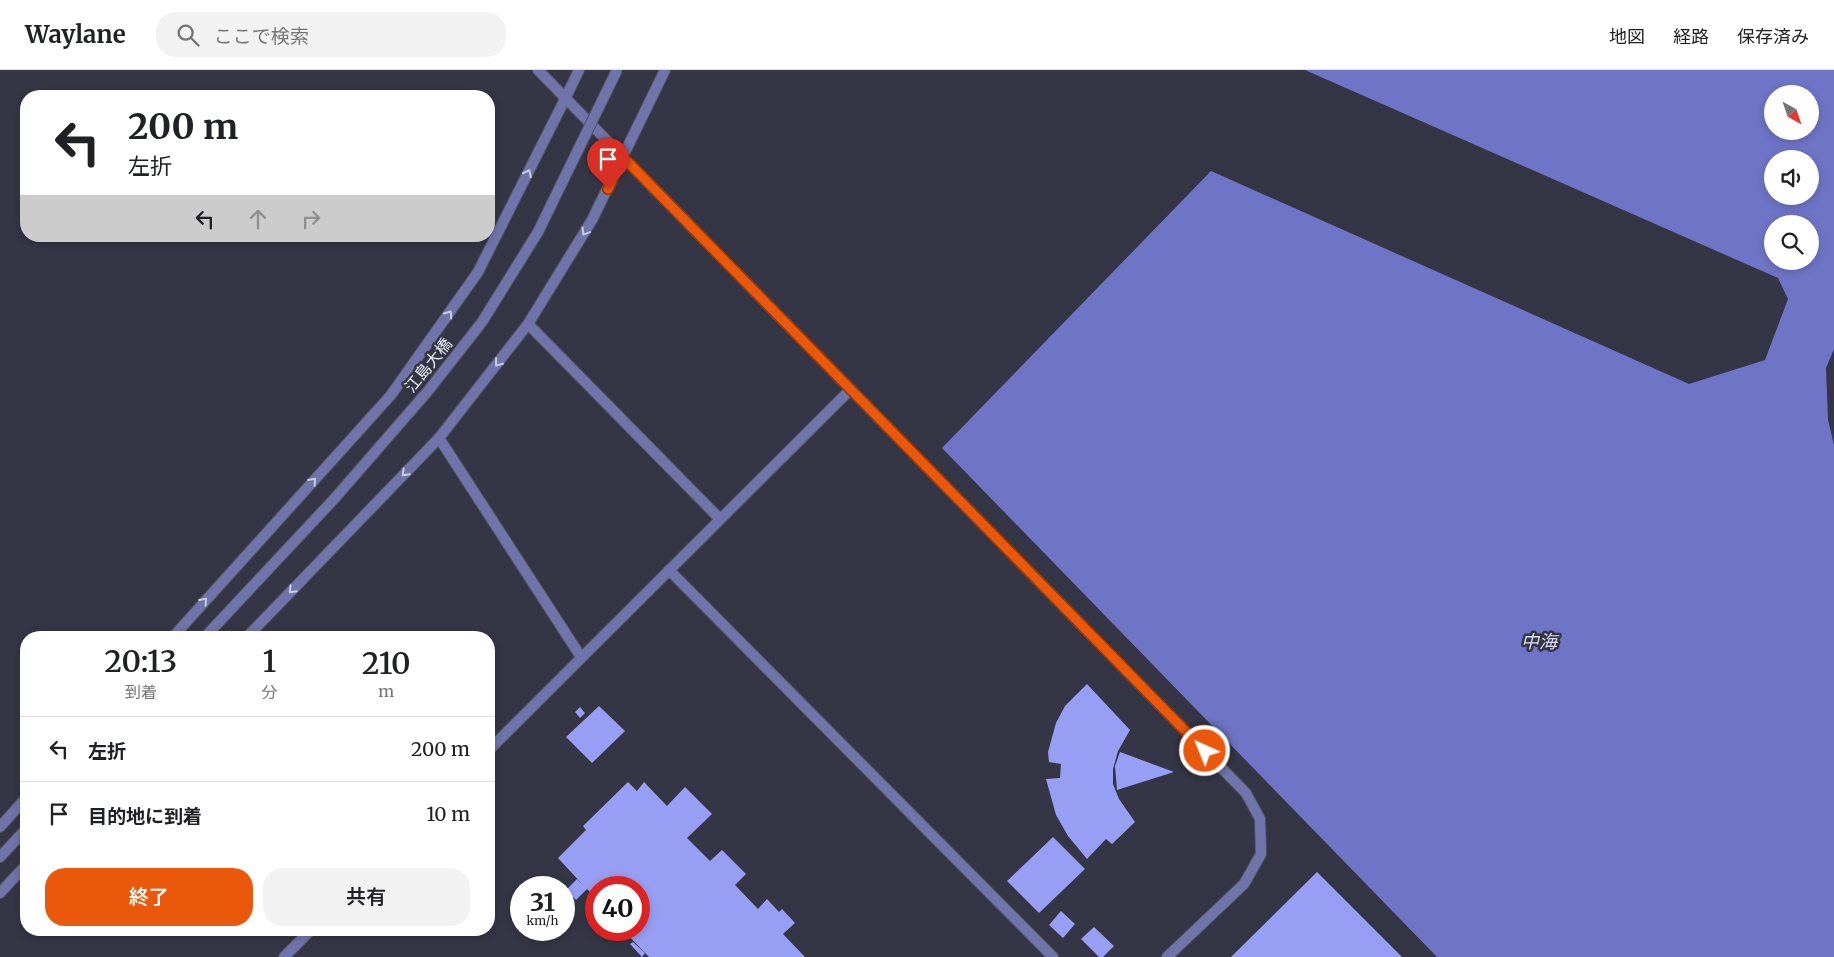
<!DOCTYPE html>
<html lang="ja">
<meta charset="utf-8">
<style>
body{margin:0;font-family:Merriweather,"Noto Sans JP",serif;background:#f2f2f2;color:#202124;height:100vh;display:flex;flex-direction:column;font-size:19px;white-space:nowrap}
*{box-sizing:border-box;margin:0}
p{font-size:16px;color:#757577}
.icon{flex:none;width:28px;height:28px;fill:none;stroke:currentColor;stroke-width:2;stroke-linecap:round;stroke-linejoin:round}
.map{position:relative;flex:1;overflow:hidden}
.sheet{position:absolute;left:20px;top:561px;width:475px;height:305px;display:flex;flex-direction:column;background:#fff;border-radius:20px;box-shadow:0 2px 8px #0003}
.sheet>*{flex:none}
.guide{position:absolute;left:20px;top:20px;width:475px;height:152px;border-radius:20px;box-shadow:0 2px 8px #0003;background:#fff;color:#202124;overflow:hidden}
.needle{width:32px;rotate:140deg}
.tools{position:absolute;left:1764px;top:15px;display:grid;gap:10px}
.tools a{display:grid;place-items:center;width:55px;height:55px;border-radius:50%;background:#fff;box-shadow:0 2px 8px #0003;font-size:25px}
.speed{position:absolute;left:510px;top:806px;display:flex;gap:10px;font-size:25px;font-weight:700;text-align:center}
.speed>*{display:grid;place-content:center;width:65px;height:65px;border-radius:50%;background:#fff;box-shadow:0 2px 8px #0003;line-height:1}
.speed small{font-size:12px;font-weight:400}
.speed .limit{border:8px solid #d22;background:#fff;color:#111}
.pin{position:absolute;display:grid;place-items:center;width:42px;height:42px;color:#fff;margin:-51px -21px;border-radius:50% 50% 50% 0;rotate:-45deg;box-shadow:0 0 5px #0007}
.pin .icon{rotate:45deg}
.me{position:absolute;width:55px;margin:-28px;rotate:316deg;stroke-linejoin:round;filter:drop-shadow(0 0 4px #0008)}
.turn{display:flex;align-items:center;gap:18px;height:105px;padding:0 25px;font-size:22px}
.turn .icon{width:65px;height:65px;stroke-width:2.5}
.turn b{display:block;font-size:35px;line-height:42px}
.lanes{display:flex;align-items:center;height:48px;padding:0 25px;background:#0003;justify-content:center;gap:25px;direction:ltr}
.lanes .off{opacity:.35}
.eta{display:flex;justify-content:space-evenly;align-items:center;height:85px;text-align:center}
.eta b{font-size:30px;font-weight:600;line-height:35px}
.action{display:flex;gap:10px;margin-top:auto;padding:10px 25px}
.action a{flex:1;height:58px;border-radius:20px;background:#ea580c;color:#fff;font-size:20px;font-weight:600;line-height:58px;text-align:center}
.action a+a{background:#f2f2f2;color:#202124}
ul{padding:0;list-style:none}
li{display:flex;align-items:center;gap:15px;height:65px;padding:0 25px;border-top:1px solid #e0e0e0}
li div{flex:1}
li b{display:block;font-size:19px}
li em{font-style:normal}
header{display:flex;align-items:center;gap:30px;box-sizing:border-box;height:70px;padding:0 25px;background:#fff;border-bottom:1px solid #e0e0e0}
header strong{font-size:24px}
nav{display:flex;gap:28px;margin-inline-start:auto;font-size:18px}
.search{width:350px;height:45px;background:#f2f2f2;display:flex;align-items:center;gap:12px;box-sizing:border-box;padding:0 18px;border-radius:20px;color:#757577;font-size:19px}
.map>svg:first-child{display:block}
</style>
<header>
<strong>Waylane</strong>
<div class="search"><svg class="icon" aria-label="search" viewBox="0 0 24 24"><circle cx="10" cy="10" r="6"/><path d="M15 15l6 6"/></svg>ここで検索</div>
<nav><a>地図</a><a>経路</a><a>保存済み</a></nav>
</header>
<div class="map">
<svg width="1834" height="887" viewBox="0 0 1834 887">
<rect width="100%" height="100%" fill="#343645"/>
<path fill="#6f75c6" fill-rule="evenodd" d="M1305,0H1834V279L1826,298L1828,350L1834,375V887H1437L942,378L1211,101L1689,314L1765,290L1788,229L1778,208ZM1772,24H1810V61H1772ZM1772,89H1810V126H1772ZM1772,154H1810V191H1772Z"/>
<g fill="#979ff4">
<polygon points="1087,614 1130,660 1118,681 1113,699 1113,714 1119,729 1135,752 1112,774 1106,769 1087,789 1068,766 1056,745 1046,709 1060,708 1061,694 1049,692 1048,682 1056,653 1065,636"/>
<polygon points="599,636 625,661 592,693 566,667"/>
<polygon points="580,637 585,643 580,648 575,642"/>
<polygon points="1120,682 1174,702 1117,720 1115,696"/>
<polygon points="628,712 637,721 644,712 667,736 685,717 712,744 687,768 710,791 722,780 746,804 735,815 758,839 767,829 779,842 782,839 795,853 783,864 805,887 649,887 623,860 639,860 639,818 596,818 596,828 587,819 576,830 566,820 577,809 583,815 558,788 586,760 583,756"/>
<polygon points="1053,767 1085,799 1039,843 1007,811"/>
<polygon points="1317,802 1402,887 1231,887"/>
<polygon points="1061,841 1075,854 1063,868 1049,855"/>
<polygon points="1094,857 1114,876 1103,887 1099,887 1081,869"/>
<polygon points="633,872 645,883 642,887 630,874"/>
</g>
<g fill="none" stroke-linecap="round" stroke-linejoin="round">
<defs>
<g id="service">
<polyline points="172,568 391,325 478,202 565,29"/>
<polyline points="246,568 439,368"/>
<polyline points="0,757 26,728"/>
<polyline points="0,823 26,795"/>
</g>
<g id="minor">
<polyline points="538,0 623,87"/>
<polyline points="565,29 579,0"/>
<polyline points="528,254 720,449"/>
<polyline points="669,500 1053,887"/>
<polyline points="581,587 439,368 528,254 592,150 665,0"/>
<polyline points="489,680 851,319"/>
<polyline points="284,887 311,860"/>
</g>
<g id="tertiary">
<polyline points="623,87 1246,723 1260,749 1261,784 1244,814 1167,887"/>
<polyline points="0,787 26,759"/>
</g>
</defs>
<use href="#service" stroke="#525462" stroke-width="12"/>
<use href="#minor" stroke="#525462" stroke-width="12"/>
<use href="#tertiary" stroke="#525462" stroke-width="12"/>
<use href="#service" stroke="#6f75aa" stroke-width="10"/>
<use href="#minor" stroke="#6f75aa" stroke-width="10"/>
<use href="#tertiary" stroke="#6f75aa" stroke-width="10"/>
<defs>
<polyline id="tertiary-bridge" points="204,568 335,428 428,321 482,252 538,162 617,0"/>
</defs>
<use href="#tertiary-bridge" stroke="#525462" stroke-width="12" stroke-linecap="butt"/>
<use href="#tertiary-bridge" stroke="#6f75aa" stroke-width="10"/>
</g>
<defs><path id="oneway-chevron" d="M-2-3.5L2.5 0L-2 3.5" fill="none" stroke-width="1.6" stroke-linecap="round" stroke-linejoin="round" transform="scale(1.25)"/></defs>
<g stroke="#c8cbe1">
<use href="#oneway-chevron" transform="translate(528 103) rotate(-63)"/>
<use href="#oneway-chevron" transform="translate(585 162) rotate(121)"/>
<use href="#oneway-chevron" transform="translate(449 244) rotate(-55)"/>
<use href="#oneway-chevron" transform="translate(498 293) rotate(128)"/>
<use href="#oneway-chevron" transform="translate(405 403) rotate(134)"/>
<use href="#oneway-chevron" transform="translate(313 411) rotate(-48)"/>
<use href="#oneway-chevron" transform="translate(292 520) rotate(134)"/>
<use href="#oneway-chevron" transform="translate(204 531) rotate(-48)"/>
</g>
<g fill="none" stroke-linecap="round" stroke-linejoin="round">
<defs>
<polyline id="route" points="608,119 623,87 1205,681"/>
</defs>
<use href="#route" stroke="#983908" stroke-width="12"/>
<use href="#route" stroke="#ea580c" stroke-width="9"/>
</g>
<g text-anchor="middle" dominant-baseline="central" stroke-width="5" stroke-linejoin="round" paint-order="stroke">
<g font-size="16" fill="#eef0f9" stroke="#343645">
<text transform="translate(428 295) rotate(-51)">江島大橋</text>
</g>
<g font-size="18" font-style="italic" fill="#dbdff5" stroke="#343645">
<text x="1539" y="571">中海</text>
</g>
</g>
</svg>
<div class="tools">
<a><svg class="needle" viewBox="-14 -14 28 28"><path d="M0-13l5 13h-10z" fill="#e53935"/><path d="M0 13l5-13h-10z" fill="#757577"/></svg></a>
<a><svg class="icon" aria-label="sound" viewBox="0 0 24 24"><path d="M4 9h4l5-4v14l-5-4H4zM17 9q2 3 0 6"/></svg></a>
<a><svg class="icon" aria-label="search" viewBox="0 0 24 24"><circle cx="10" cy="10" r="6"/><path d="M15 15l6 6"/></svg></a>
</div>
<div class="speed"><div>31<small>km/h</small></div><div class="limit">40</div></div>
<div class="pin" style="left:608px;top:119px;background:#d93025"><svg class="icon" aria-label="arrive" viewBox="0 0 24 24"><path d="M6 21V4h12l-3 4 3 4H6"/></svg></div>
<svg class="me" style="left:1205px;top:681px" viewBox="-20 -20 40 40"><circle r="17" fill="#ea580c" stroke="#fff" stroke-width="3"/><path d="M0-11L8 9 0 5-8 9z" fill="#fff"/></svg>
<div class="guide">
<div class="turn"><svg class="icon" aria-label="left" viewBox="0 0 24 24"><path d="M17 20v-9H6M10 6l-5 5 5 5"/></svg><div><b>200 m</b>左折</div></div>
<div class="lanes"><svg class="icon" aria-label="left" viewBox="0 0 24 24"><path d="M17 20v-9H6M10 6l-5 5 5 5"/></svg><svg class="icon off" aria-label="ahead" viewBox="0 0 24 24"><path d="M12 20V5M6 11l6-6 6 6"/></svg><svg class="icon off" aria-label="right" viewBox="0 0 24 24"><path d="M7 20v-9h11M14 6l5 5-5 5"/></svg></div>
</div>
<section class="sheet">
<div class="eta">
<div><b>20:13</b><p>到着</p></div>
<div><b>1</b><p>分</p></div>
<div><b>210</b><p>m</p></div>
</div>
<ul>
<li><svg class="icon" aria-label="left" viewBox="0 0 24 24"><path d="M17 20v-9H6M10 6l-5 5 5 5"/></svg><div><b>左折</b></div><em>200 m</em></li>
<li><svg class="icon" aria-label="arrive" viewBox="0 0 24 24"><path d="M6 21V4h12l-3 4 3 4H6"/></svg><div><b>目的地に到着</b></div><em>10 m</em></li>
</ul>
<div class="action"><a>終了</a><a>共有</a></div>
</section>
</div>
